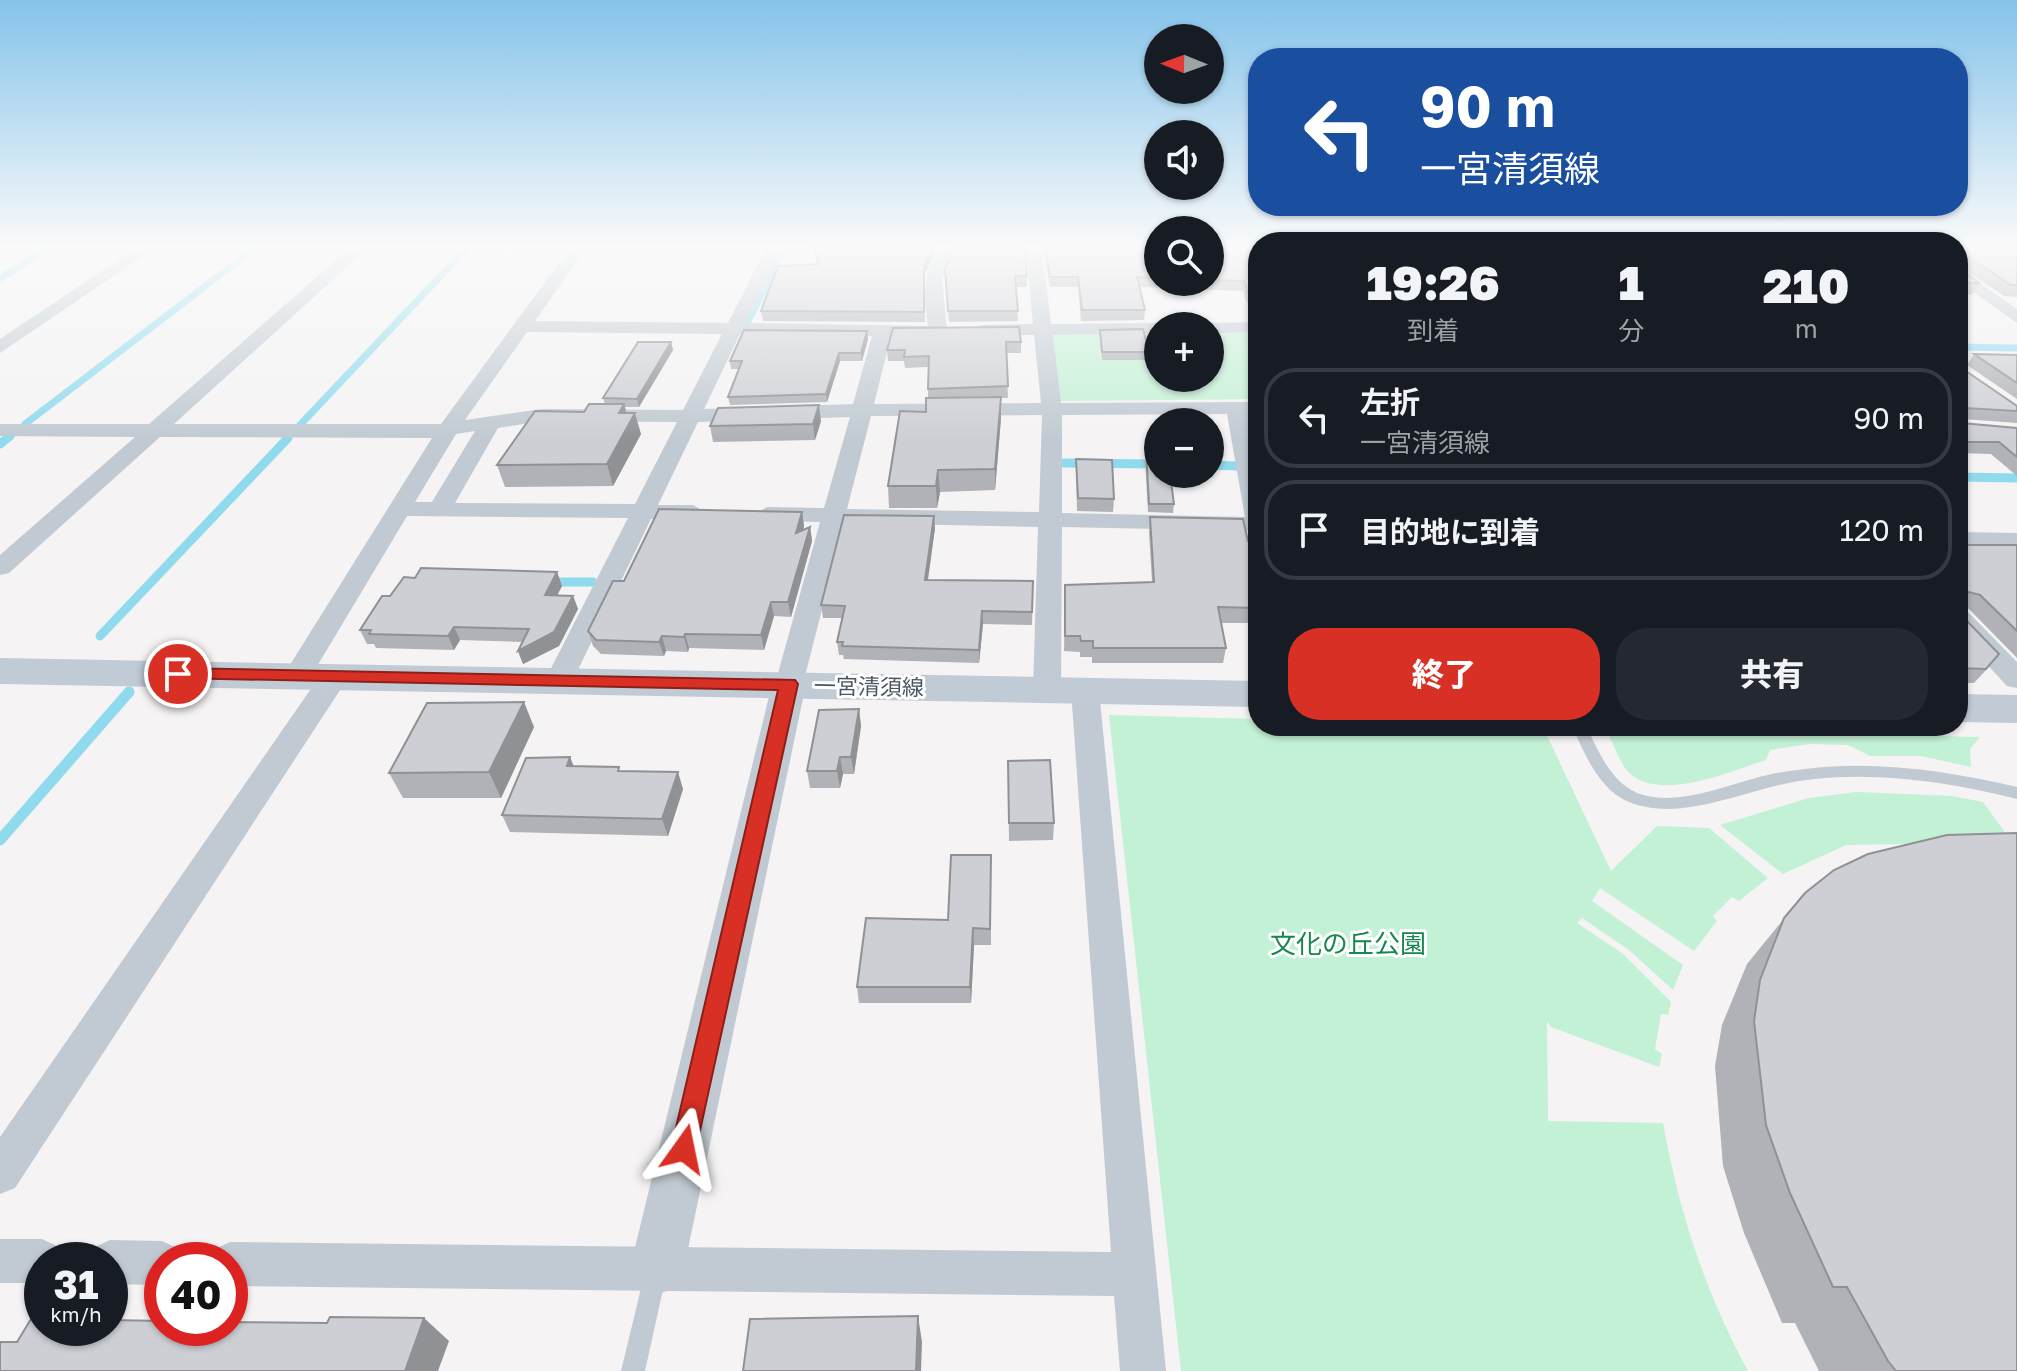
<!DOCTYPE html>
<html lang="ja">
<meta charset="utf-8">
<style>
body{margin:0;font-family:"Golos Text","Noto Sans JP",sans-serif;background:#242831;color:#f1f3f6;height:100vh;display:flex;flex-direction:column;font-size:30px;white-space:nowrap}
*{box-sizing:border-box;margin:0}
p{font-size:26px;color:#9ea1a6}
.icon{flex:none;width:44px;height:44px;fill:none;stroke:currentColor;stroke-width:2;stroke-linecap:round;stroke-linejoin:round}
.map{position:relative;flex:1;overflow:hidden}
.details{position:absolute;left:1248px;top:232px;width:720px;height:504px;display:flex;flex-direction:column;background:#171b24;border-radius:32px;box-shadow:0 2px 6px #0004}
.details>*{flex:none}
.banner{position:absolute;left:1248px;top:48px;width:720px;height:168px;border-radius:32px;box-shadow:0 2px 6px #0004;background:#1a4fa0;color:#fff;overflow:hidden}
.needle{width:52px;rotate:271deg}
.controls{position:absolute;left:1144px;top:24px;display:grid;gap:16px}
.controls a{display:grid;place-items:center;width:80px;height:80px;border-radius:50%;background:#171b24;box-shadow:0 2px 6px #0004;font-size:40px}
.speed{position:absolute;left:24px;top:1242px;display:flex;gap:16px;font-size:40px;font-weight:700;text-align:center}
.speed>*{display:grid;place-content:center;width:104px;height:104px;border-radius:50%;background:#171b24;box-shadow:0 2px 6px #0004;line-height:1}
.speed small{font-size:20px;font-weight:400}
.speed .limit{border:12px solid #d22;background:#fff;color:#111}
.pin{position:absolute;display:grid;place-items:center;width:68px;height:68px;color:#fff;margin:-34px;border:4px solid #fff;border-radius:50%;box-shadow:0 2px 8px #0007}
.me{position:absolute;width:88px;margin:-44px;rotate:12deg;stroke-linejoin:round;filter:drop-shadow(0 0 6px #0008)}
.turn{display:flex;align-items:center;gap:28px;height:168px;padding:0 40px;font-size:36px}
.turn .icon{width:104px;height:104px;stroke-width:2.5}
.turn b{display:block;font-size:56px;line-height:68px}
.eta{display:flex;justify-content:space-evenly;align-items:center;height:136px;text-align:center}
.eta b{font-size:48px;font-weight:800;line-height:56px}
.action{display:flex;gap:16px;margin-top:auto;padding:16px 40px}
.action a{flex:1;height:92px;border-radius:32px;background:#d93025;color:#fff;font-size:32px;font-weight:800;line-height:92px;text-align:center}
.action a+a{background:#242831;color:#f1f3f6}
ul{padding:0;list-style:none}
li{display:flex;align-items:center;gap:24px;height:100px;margin:0 16px 12px;padding:0 24px;border:4px solid #363941;border-radius:32px}
li div{flex:1}
li b{display:block;font-size:30px}
li em{font-style:normal}
.map>svg:first-child{display:block}
</style>
<div class="map">
<svg width="2017" height="1371" viewBox="0 0 2017 1371">
<rect width="100%" height="100%" fill="#f5f3f3"/>
<g fill="#c3f1d5">
<polygon points="1258,330 1258,399 1060,401 1051,333 1158,331 1158,378 1210,378 1210,331"/>
<path d="M1109,715L1258,719V726L1543,727L1611,871L1657,826L1709,828L1768,878L1739,901L1732,897L1713,916L1717,921L1694,951L1600,888L1592,901L1683,965L1673,990L1629,950L1582,918L1577,923L1622,953L1671,1002L1668,1015L1661,1014L1655,1049L1662,1054L1659,1067L1551,1027L1547,1021L1548,1121L1663,1123C1679,1212 1705,1292 1748,1371H1181Z"/>
<path d="M1606,729L1980,737L1970,749L1971,767L1921,756H1870L1848,745L1810,744L1770,750L1766,760C1730,771 1654,806 1625,768C1617,756 1612,741 1606,729Z"/>
<polygon points="1856,792 1952,796 1983,802 2017,849 1959,843 1846,845 1783,874 1720,825 1809,798"/>
</g>
<g fill="none" stroke-linecap="round" stroke-linejoin="round">
<g stroke="#90daee" stroke-width="7">
<polyline points="0,278 49,248"/>
<polyline points="768,281 784,248"/>
<polyline points="747,323 766,286"/>
<polyline points="1958,347 2017,348"/>
<polyline points="25,424 255,248"/>
<polyline points="300,425 467,248"/>
</g>
<g stroke="#90daee" stroke-width="9">
<polyline points="0,444 10,436"/>
<polyline points="1064,463 1158,464"/>
<polyline points="1210,465 1237,466"/>
<polyline points="1958,477 2017,478"/>
<polyline points="547,582 593,582"/>
<polyline points="100,636 288,438"/>
</g>
<polyline stroke="#90daee" stroke-width="11" points="0,840 129,692"/>
<g fill="#c1cad2" fill-rule="evenodd">
<path d="M1572,726H1586C1599,752 1612,786 1643,795C1681,805 1720,787 1756,778C1772,773 1788,771 1805,769C1876,760 1947,771 2017,787V799C1948,782 1878,771 1806,780C1749,787 1684,824 1629,802C1598,789 1585,754 1572,726Z"/>
<polygon points="655,1265 663,1268 666,1276 645,1371 621,1371 644,1276 647,1268"/>
</g>
<g fill="#c1cad2" fill-rule="evenodd">
<polygon points="136,248 155,248 0,353 0,339"/>
<path d="M350,248H368L174,424H441L570,248H586L535,321L728,323L766,248H782L746,323L928,326C923,295 922,275 940,248H956L942,279L947,331L938,337L891,336L874,404L1041,403L1034,335H981L972,330L981,325L1033,324L1026,248H1042L1051,324L1158,323L1166,326H1158V333L1053,335L1061,403L1258,402V414H1248L1258,465V531L1062,527L1061,689L1057,696L1047,699L1037,696L1033,689L1038,527L844,523L803,684L799,691H779L775,684L820,522L767,521L755,514L767,507L824,508L850,417L698,422L658,505H693L705,512L693,519H651L573,680L569,687H549L545,680L628,518L407,516L307,683H287L283,676L432,438L160,437L9,573L0,575V555L135,437L0,436V424H149ZM527,332L722,334L683,410L542,409L465,420ZM740,334L872,336L853,404L704,409ZM1227,414L1245,517L1062,513V415ZM1042,415L1039,512L847,509L871,416ZM542,421L677,422L635,504L455,503L498,428ZM475,431L432,502H415L456,434Z"/>
<polygon points="1958,268 2017,309 2017,323 1958,281"/>
<polygon points="1258,322 1258,332 1210,333 1210,326 1202,326 1210,323"/>
<polygon points="1958,532 2017,533 2017,547 1958,546"/>
<polygon points="1958,609 1967,611 2017,662 2017,688 2007,686 1958,633"/>
<polygon points="334,668 344,670 348,677 344,684 15,1188 0,1194 0,1137 324,670"/>
<polygon points="1085,680 1095,683 1099,690 1166,1371 1120,1371 1114,1296 230,1286 230,1260 210,1260 215,1249 230,1242 1111,1252 1071,690 1075,683"/>
<polygon points="0,1239 42,1239 57,1246 63,1260 42,1260 42,1283 0,1283"/>
<polygon points="110,1240 162,1241 177,1248 183,1260 162,1260 162,1285 110,1284 110,1260 89,1260 95,1247"/>
</g>
<polygon fill="#c1cad2" fill-rule="evenodd" points="789,672 801,676 806,684 684,1268 676,1287 657,1295 638,1287 630,1268 772,684 777,676"/>
<g fill="#c1cbd6" fill-rule="evenodd">
<polygon points="0,658 1258,681 1258,707 0,684"/>
<polygon points="1958,694 2017,695 2017,723 1958,722"/>
</g>
</g>
<g fill="#b0b2b7">
<polygon points="812,248 938,248 924,275 925,322 763,321 761,311 817,264"/>
<polygon points="1043,248 1158,248 1158,282 1210,282 1210,248 1258,248 1258,303 1247,303 1243,291 1139,287 1145,310 1144,320 1081,321 1078,287 1050,287"/>
<polygon points="1958,248 2017,248 2017,297 2004,296 1962,268 1962,270 1979,283 1972,295 1958,294"/>
<polygon points="945,269 1027,276 1027,287 1016,287 1018,321 949,322"/>
<polygon points="893,328 1021,342 1021,353 1006,353 1008,398 1001,398 1001,418 995,490 940,492 937,508 889,508 888,486 926,412 928,398 928,367 905,368 904,361 888,361 887,350"/>
<polygon points="1100,330 1149,352 1148,360 1102,360"/>
<polygon points="867,331 868,339 862,361 840,361 827,402 730,405 728,397 739,369 731,369 730,361"/>
<polygon points="671,342 673,350 639,407 625,407 627,413 641,434 613,486 505,487 497,465 605,404 603,398"/>
<polygon points="1958,353 1963,369 2017,411 2017,423 1963,419 1962,423 2017,428 2017,476 1991,454 1958,453"/>
<polygon points="1974,354 2017,355 2017,399 1967,365"/>
<polygon points="821,421 815,440 713,442 710,426"/>
<polygon points="1146,449 1174,504 1173,513 1148,512 1145,458"/>
<polygon points="1076,459 1114,499 1113,512 1077,511"/>
<polygon points="802,512 804,526 803,530 810,527 812,541 791,617 774,616 764,650 689,648 688,652 666,651 664,656 601,654 593,646 588,631 624,581"/>
<polygon points="1150,517 1248,541 1258,541 1258,623 1221,623 1226,648 1223,663 1092,663 1092,657 1080,657 1080,652 1064,651 1065,600 1152,582 1149,532"/>
<polygon points="935,528 928,580 1033,581 1032,625 983,624 979,663 844,659 843,655 839,655 837,642 842,618 823,618 821,605"/>
<polygon points="1958,545 2017,545 2017,658 1969,609 1966,608 1967,621 1987,669 1974,683 1958,683"/>
<polygon points="557,572 562,586 557,595 573,596 578,609 559,646 523,664 518,651 522,642 460,640 454,650 376,648 374,644 367,644 360,630 390,596 415,578"/>
<polygon points="859,709 861,726 854,774 843,774 840,788 810,788 807,771"/>
<polygon points="534,727 501,798 403,798 389,773"/>
<polygon points="1008,761 1054,823 1053,840 1009,841"/>
<polygon points="574,766 621,771 683,789 668,836 510,832 502,815"/>
<polygon points="991,855 991,945 974,945 971,1003 859,1003 857,987 948,920"/>
<polygon points="1805,893 2017,1371 1819,1371 1795,1323 1782,1323 1744,1233 1723,1166 1715,1066 1722,1025 1747,964"/>
</g>
<g fill="#909195">
<polygon points="933,248 938,248 924,275 925,322 924,265"/>
<polygon points="867,331 868,339 862,361 861,353"/>
<polygon points="671,342 673,350 639,407 637,399"/>
<polygon points="839,353 840,361 827,402 826,394"/>
<polygon points="1001,397 1001,418 995,490 995,469"/>
<polygon points="624,404 629,424 635,413 641,434 613,486 607,464 619,413"/>
<polygon points="819,405 821,421 815,440 813,424"/>
<polygon points="938,470 940,492 937,508 936,486"/>
<polygon points="802,512 804,526 799,547 796,533"/>
<polygon points="934,516 935,528 926,592 925,580"/>
<polygon points="810,527 812,541 791,617 788,602"/>
<polygon points="557,572 562,586 550,609 545,595"/>
<polygon points="573,596 578,609 559,646 523,664 518,651"/>
<polygon points="771,602 774,616 764,650 761,635"/>
<polygon points="982,611 983,624 979,663 979,650"/>
<polygon points="454,627 460,640 454,650 448,636"/>
<polygon points="685,634 689,648 688,652 684,637"/>
<polygon points="662,636 666,651 664,656 659,642"/>
<polygon points="524,702 534,727 501,798 489,772"/>
<polygon points="859,709 861,726 854,774 851,757"/>
<polygon points="570,757 577,774 567,766"/>
<polygon points="840,757 843,774 840,788 837,771"/>
<polygon points="678,772 683,789 668,836 662,819"/>
<polygon points="973,928 974,945 971,1003 970,987"/>
<polygon points="918,1316 922,1342 921,1371 916,1371"/>
<polygon points="424,1318 449,1341 438,1371 405,1371"/>
</g>
<g fill="#cdcfd5" stroke="#909195" stroke-width="2">
<polygon points="814,248 933,248 924,265 924,312 761,311 778,266 819,264"/>
<polygon points="954,248 1025,248 1027,276 1015,276 1018,311 948,311 945,269"/>
<polygon points="1045,248 1158,248 1158,278 1137,277 1145,310 1082,310 1078,277 1050,277"/>
<polygon points="1210,248 1258,248 1258,292 1248,292 1244,281 1210,280"/>
<polygon points="1958,248 2017,248 2017,285 2011,285 1964,254 1962,270 1979,283 1958,282"/>
<polygon points="1019,327 1021,342 1006,342 1008,386 928,389 929,356 904,357 905,350 887,350 893,328"/>
<polygon points="1143,329 1149,352 1102,352 1100,330"/>
<polygon points="744,330 867,331 861,353 839,353 826,394 728,397 742,361 730,361"/>
<polygon points="638,342 671,342 637,399 603,398"/>
<polygon points="1958,353 1962,354 1963,369 2017,406 2017,411 1965,408 1962,423 2017,428 2017,457 1999,442 1964,442 1958,437"/>
<polygon points="1974,354 2017,355 2017,383"/>
<polygon points="1001,397 995,469 938,470 936,486 888,486 900,411 926,412 926,398"/>
<polygon points="589,404 624,404 619,413 635,413 607,464 497,465 535,411 584,412"/>
<polygon points="819,405 813,424 710,426 718,408"/>
<polygon points="1158,448 1158,474 1170,474 1174,504 1149,504 1146,449"/>
<polygon points="1076,459 1112,460 1114,499 1078,498"/>
<polygon points="659,509 802,512 796,533 810,527 788,602 771,602 761,635 685,634 684,637 662,636 659,642 596,640 588,631 613,581 624,581"/>
<polygon points="844,515 934,516 925,580 1033,581 1032,612 982,611 979,650 842,646 843,642 837,642 845,606 821,605"/>
<polygon points="1150,517 1243,519 1248,541 1258,541 1258,608 1218,607 1226,648 1093,648 1093,641 1081,641 1080,636 1065,636 1065,585 1154,582"/>
<polygon points="1958,545 2017,545 2017,631 1980,595 1969,592 1966,595 1967,621 1999,654 1986,669 1958,668"/>
<polygon points="421,568 557,572 545,595 573,596 554,632 518,651 529,629 454,627 448,636 369,634 371,630 360,630 382,596 390,596 404,577 415,578"/>
<polygon points="524,702 489,772 389,773 427,703"/>
<polygon points="859,709 851,757 840,757 837,771 807,771 819,710"/>
<polygon points="570,757 567,766 619,767 618,771 678,772 662,819 502,815 526,758"/>
<polygon points="1050,760 1054,823 1009,823 1008,761"/>
<polygon points="2017,833 2017,1371 1896,1371 1888,1361 1847,1287 1833,1287 1790,1193 1766,1125 1754,1021 1760,980 1784,918 1805,893 1834,870 1868,854 1947,835"/>
<polygon points="951,855 991,855 990,929 973,928 970,987 857,987 866,918 948,920"/>
<polygon points="918,1316 916,1371 743,1371 750,1319"/>
<polygon points="330,1317 424,1318 405,1371 0,1371 0,1342 17,1342 31,1319 42,1319 42,1328 110,1328 110,1320 162,1321 162,1328 230,1328 230,1322 327,1323"/>
</g>
<linearGradient id="sky" x2="0" y2="1"><stop stop-color="#85c3ea"/><stop offset="0.56" stop-color="#fafafa"/><stop offset="1" stop-color="#fafafa" stop-opacity="0"/></linearGradient>
<rect width="2017" height="440" fill="url(#sky)"/>
<polygon fill="#d93025" stroke="#8d1f18" stroke-width="2" points="178,668 795,680 798,684 694,1158 684,1162 675,1158 671,1149 778,690 172,678 169,674"/>
<g text-anchor="middle" dominant-baseline="central" stroke-width="6" stroke-linejoin="round" paint-order="stroke">
<g font-size="22" fill="#4a5661" stroke="#fff">
<text transform="translate(869 686) rotate(1)">一宮清須線</text>
</g>
<g font-size="26" fill="#17864f" stroke="#fff">
<text x="1348" y="943">文化の丘公園</text>
</g>
</g>
</svg>
<div class="controls">
<a><svg class="needle" viewBox="-14 -14 28 28"><path d="M0-13l5 13h-10z" fill="#e53935"/><path d="M0 13l5-13h-10z" fill="#9ea1a6"/></svg></a>
<a><svg class="icon" aria-label="sound" viewBox="0 0 24 24"><path d="M4 9h4l5-4v14l-5-4H4zM17 9q2 3 0 6"/></svg></a>
<a><svg class="icon" aria-label="search" viewBox="0 0 24 24"><circle cx="10" cy="10" r="6"/><path d="M15 15l6 6"/></svg></a>
<a>+</a>
<a>−</a>
</div>
<div class="speed"><div>31<small>km/h</small></div><div class="limit">40</div></div>
<div class="pin" style="left:178px;top:674px;background:#d93025"><svg class="icon" aria-label="arrive" viewBox="0 0 24 24"><path d="M6 21V4h12l-3 4 3 4H6"/></svg></div>
<svg class="me" style="left:684px;top:1149px" viewBox="-20 -20 40 40"><path d="M0-17L14 15 0 8-14 15z" fill="#d93025" stroke="#fff" stroke-width="4"/></svg>
<div class="banner">
<div class="turn"><svg class="icon" aria-label="left" viewBox="0 0 24 24"><path d="M17 20v-9H6M10 6l-5 5 5 5"/></svg><div><b>90 m</b>一宮清須線</div></div>
</div>
<section class="details">
<div class="eta">
<div><b>19:26</b><p>到着</p></div>
<div><b>1</b><p>分</p></div>
<div><b>210</b><p>m</p></div>
</div>
<ul>
<li><svg class="icon" aria-label="left" viewBox="0 0 24 24"><path d="M17 20v-9H6M10 6l-5 5 5 5"/></svg><div><b>左折</b><p>一宮清須線</p></div><em>90 m</em></li>
<li><svg class="icon" aria-label="arrive" viewBox="0 0 24 24"><path d="M6 21V4h12l-3 4 3 4H6"/></svg><div><b>目的地に到着</b></div><em>120 m</em></li>
</ul>
<div class="action"><a>終了</a><a>共有</a></div>
</section>
</div>
